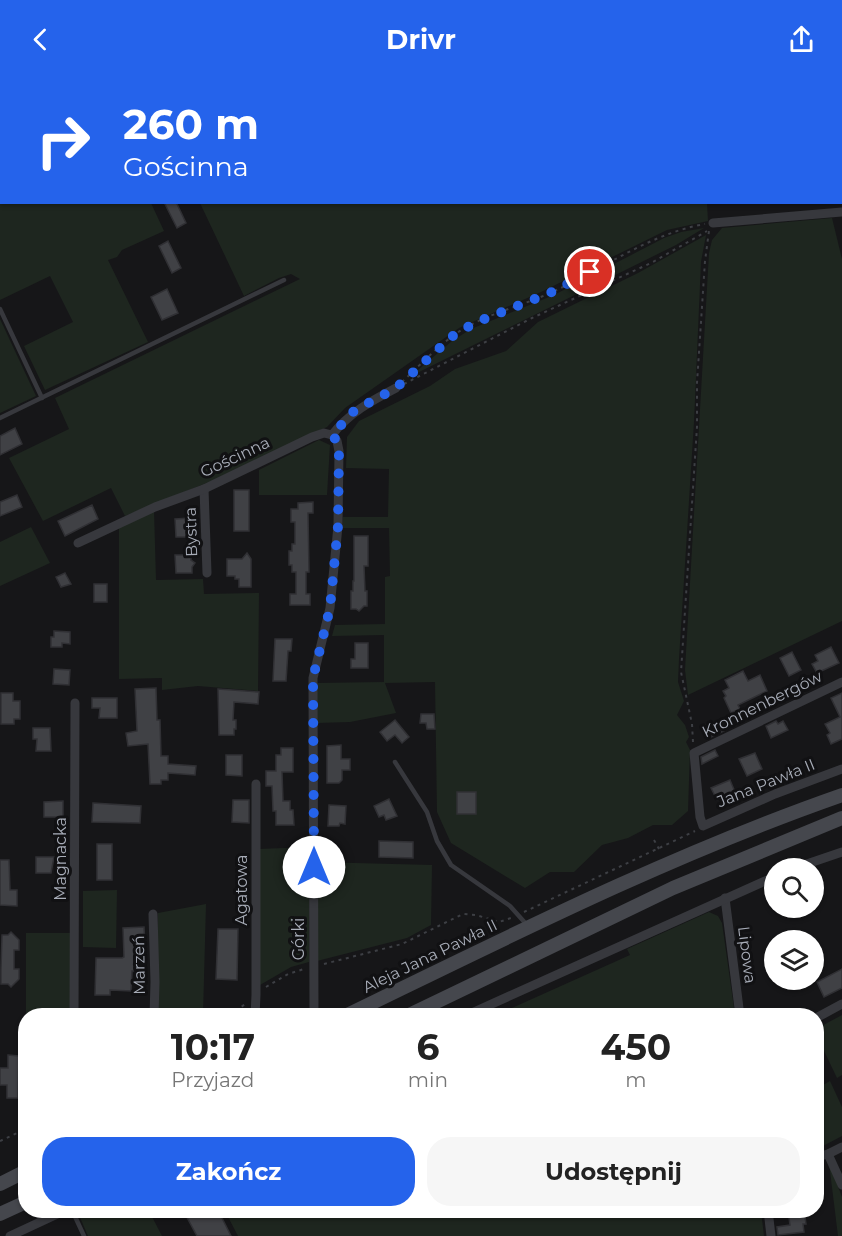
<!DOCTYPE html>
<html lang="pl">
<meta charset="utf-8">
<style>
body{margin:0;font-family:Montserrat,sans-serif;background:#f6f6f6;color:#222;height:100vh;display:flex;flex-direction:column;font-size:22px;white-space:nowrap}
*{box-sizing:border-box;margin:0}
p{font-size:20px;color:#767676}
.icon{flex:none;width:33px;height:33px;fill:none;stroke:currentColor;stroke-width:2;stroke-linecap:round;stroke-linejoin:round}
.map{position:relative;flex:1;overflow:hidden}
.sheet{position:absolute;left:18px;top:930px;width:806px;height:210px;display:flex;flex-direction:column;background:#fff;border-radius:24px;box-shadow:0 2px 4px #0004}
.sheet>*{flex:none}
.guide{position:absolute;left:0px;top:0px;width:843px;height:126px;box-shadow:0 2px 4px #0004;background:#2563eb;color:#fff;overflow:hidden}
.controls{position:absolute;left:764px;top:780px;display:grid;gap:12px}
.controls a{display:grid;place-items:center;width:60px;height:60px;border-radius:50%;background:#fff;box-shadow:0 2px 4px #0004;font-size:30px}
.pin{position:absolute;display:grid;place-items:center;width:51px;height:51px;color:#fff;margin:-26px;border:3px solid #fff;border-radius:50%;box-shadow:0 2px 6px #0007}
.me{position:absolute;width:66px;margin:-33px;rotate:0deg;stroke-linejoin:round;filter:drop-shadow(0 0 4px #0008)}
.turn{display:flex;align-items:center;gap:21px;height:126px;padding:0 24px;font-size:27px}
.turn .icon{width:78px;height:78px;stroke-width:2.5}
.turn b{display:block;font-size:42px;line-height:51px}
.eta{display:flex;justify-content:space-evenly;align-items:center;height:102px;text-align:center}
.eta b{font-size:36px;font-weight:700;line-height:42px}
.button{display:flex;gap:12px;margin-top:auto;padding:12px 24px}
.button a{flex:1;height:69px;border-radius:24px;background:#2563eb;color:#fff;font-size:24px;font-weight:700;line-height:69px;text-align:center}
.button a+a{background:#f6f6f6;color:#222}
header{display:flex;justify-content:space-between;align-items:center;height:78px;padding:0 24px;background:#2563eb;color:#fff;font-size:27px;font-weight:700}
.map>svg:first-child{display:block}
</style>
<header><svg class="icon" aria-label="back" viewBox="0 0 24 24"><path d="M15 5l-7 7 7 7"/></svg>Drivr<svg class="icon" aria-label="share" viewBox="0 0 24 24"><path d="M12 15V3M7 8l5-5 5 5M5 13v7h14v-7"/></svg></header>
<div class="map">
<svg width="842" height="1158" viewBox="0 0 842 1158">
<rect width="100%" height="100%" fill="#161618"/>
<g fill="#1e261f">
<polygon points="0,0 842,0 842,31 842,2 2,2 2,124 151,125 164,153 122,172 117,179 108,182 148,264 45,312 24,268 73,244 50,198 0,222"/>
<polygon points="200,125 707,125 708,143 667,152 541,214 459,250 345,330 327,349 214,402 125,438 111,410 43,443 9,380 69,351 55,320 300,201 291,196 279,200 244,218"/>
<polygon points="832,140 842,181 842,543 688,617 685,592 709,175 712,162 722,150"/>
<polygon points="704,150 676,167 411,298 452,263 471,251 554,217 664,160 681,154"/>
<polygon points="706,157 701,184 694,344 679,581 678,604 684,623 677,637 685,647 689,659 686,664 690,672 688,733 672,747 653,747 628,760 602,767 574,794 550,794 525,810 451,765 437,734 435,604 385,605 396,635 350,644 316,645 317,605 384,604 384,557 332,558 335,547 385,546 385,499 390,498 389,450 343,450 343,439 388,439 389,391 346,390 347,359 359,343 430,308 455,291 506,273 538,244 638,195"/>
<polygon points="0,241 36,318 0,335"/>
<polygon points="319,362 330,367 327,417 259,417 259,392"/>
<polygon points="154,432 156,502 203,501 204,516 259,515 258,613 198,608 162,612 162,600 119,601 119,450"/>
<polygon points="31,449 50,485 0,508 0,464"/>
<polygon points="309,769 309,884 291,889 260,907 259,771"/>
<polygon points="316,784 432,787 431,847 407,860 317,883"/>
<polygon points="117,812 116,870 83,869 83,813"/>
<polygon points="206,826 203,937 158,938 158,835"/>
<polygon points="709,834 718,838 722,845 735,937 494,938 630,877 627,871"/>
<polygon points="26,855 71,855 71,937 26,938"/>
<polygon points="842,937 842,997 837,1000 816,956 816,951"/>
<polygon points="830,1003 842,1029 842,1058 823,1068 816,1053 816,1011"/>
<polygon points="829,1085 842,1119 842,1158 838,1158"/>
<polygon points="87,1132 149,1133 162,1158 88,1158 79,1137"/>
<polygon points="761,1133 764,1158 238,1158 225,1133"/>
</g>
<g fill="#404145" stroke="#303034" stroke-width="1.5">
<polygon points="164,124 176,124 186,145 177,150"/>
<polygon points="168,163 181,190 172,195 159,168"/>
<polygon points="167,211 178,235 162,242 151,219"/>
<polygon points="15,350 22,366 0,377 0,358"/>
<rect x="234" y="412" width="15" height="41"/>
<polygon points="17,417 22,429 0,438 0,424"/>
<polygon points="313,424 313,435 308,435 309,494 306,494 306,516 310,516 310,527 290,527 290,516 296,516 296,494 292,494 292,487 289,487 289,473 292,473 292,466 295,466 295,444 291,444 291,431 298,431 298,425"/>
<polygon points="92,427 98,441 65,458 58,443"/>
<polygon points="190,440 190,459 176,459 175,441"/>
<polygon points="354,458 368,458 368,488 364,488 365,513 367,513 367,528 364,528 359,533 356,531 351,531 351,513 353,513 353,503 354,503"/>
<polygon points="247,475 251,481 251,509 239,509 239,501 235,501 235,498 227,498 227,481 242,481"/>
<polygon points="175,477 191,477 191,482 195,485 192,489 192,495 176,495"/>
<polygon points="65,495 71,506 61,509 56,499"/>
<rect x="94" y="506" width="13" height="18"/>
<polygon points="54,553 70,554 70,566 62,565 62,569 51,569 51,559 54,559"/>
<polygon points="275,561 292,561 291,573 288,573 286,603 273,603"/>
<polygon points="355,565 368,565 368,590 351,590 351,581 355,581"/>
<polygon points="831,569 839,585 817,595 812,586 818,583 815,577"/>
<polygon points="792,574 801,592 789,598 780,580"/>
<polygon points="54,591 70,592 69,607 53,606"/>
<polygon points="743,593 748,603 760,597 767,613 738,627 740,631 731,635 724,620 726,618 723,613 729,610 725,602"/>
<polygon points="156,610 157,642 160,642 161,678 168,678 168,686 196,688 195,697 168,695 168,702 161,702 161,706 150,706 148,666 128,668 126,655 137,653 135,611"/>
<polygon points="218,611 259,614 258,626 234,624 233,642 236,642 236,651 234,651 234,657 219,657"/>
<polygon points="1,615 13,615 13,623 20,623 20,641 14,641 14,646 1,646"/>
<polygon points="842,615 842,661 831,666 827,657 830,655 825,646 840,639 831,620"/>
<polygon points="92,620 117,620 117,640 99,640 100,630 92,630"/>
<polygon points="421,636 434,636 435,651 427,651 426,645 420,645"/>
<polygon points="395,642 409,659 402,665 395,657 387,663 380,654"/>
<polygon points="776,643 778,646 783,643 788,652 771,660 766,648"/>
<polygon points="713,644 715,648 723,645 726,652 711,659 705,647"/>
<polygon points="33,650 50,650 51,673 36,673 37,661 33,661"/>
<polygon points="341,667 341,681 350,681 350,692 342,692 342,702 339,705 327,705 327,668"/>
<polygon points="281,670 293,670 293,694 282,694 283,723 290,723 290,732 293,732 294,747 276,747 276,733 273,733 272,708 266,708 266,693 276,693 276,677 281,677"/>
<polygon points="715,672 718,678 702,686 701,679"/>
<polygon points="755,675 762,691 747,698 739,681"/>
<polygon points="226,677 242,677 242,698 226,697"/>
<polygon points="730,702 735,714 717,722 711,710"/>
<rect x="457" y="714" width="19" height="22"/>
<polygon points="389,721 397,738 386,742 384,737 379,739 374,728"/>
<polygon points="233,722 249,722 249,745 232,744"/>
<polygon points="63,723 63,739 44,739 44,724"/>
<polygon points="93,725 141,728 140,745 92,744"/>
<polygon points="329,727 346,728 345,746 340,745 339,748 328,748"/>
<polygon points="379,763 413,764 413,780 379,779"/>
<rect x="97" y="766" width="15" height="36"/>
<polygon points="36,779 54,779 51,795 36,795"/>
<polygon points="0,782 9,782 10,812 17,812 17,828 0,827"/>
<polygon points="144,849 145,867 138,867 138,880 137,880 136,893 132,893 131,913 110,912 110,917 95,917 96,880 122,880 124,879 123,850"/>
<polygon points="218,851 238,851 237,902 216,901"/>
<polygon points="11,854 19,862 19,872 14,872 14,891 19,891 19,901 11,909 8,906 1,906 1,891 2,857 8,857"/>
<polygon points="842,891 842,910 824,919 817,904"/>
<polygon points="8,977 19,978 18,1020 7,1020 7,1007 0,1007 0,990 8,990"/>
<polygon points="183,1132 218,1132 231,1158 197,1158"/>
<polygon points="788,1132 804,1132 806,1146 803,1146 804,1154 778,1157 777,1149 790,1147"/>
</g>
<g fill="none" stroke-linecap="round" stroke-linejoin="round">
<g stroke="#3d3f44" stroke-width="2" stroke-dasharray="3 4.5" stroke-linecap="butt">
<polyline points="666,0 666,2"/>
<path d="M402,304C419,288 435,271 454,257C482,237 519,229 550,215C602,192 648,156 705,146"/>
<polyline points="404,306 532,240 653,184 707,153"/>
<polyline points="693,664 692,646 681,594 697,349 697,305 705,183 709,153"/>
<polyline points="654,762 659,771"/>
<polyline points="524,834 695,753"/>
<polyline points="324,886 402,866 463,836 476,837 499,844 511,840"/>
<polyline points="266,909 288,896 304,891"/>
<polyline points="230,938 245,926"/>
<polyline points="0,1063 26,1051"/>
</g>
<g stroke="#37383d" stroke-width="4.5">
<polyline points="0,231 42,320"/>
<polyline points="0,340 284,202"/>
<polyline points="395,684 427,734 437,763 451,787 510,828 527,847"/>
<polyline points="72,1132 84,1158"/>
</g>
<g stroke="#37383d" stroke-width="9">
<polyline points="713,145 842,134"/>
<polyline points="204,411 207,495"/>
<path d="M78,465L155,429L204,411L312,359L324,355L332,357C349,335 371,323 396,310"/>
<polyline points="842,604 694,675 700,739 703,748 775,716 842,691"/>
<polyline points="795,790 842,774"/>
<polyline points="725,820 740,938"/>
<polyline points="153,836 155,904 154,938"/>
<polyline points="74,938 75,625"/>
<polyline points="255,938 256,917 256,706"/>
<polyline points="314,938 313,600 330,530 338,448 339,373 337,363 332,357"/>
<polyline points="465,938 774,799"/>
<polyline points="816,940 842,926"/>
<polyline points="828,1076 842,1107"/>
<polyline points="816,1079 828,1076 842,1069"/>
<polyline points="768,1132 771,1158"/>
<polyline points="10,1158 66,1132"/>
</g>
<g stroke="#45474d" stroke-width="14">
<path d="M345,938C508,859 670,777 842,717"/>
<polyline points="407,938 673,810 842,740"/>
<polyline points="0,1106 26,1093"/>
<polyline points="0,1136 26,1124"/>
</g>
</g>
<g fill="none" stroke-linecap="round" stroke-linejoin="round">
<polyline stroke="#2563eb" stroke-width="10" stroke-dasharray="0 18" points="314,789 313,600 330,530 338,448 339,373 337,363 332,357 354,333 396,310 455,256 477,244 550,215 590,194"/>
</g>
<g text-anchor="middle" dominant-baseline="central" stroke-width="6" stroke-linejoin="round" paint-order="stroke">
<g font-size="16" fill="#a8adb8" stroke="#111113">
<text transform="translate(235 379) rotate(-25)">Gościnna</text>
<text transform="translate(191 454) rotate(-92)">Bystra</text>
<text transform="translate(762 626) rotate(-26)">Kronnenbergów</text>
<text transform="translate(766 705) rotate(-22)">Jana Pawła II</text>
<text transform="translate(60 781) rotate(-90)">Magnacka</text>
<text transform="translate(241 812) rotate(-90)">Agatowa</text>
<text transform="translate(298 861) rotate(-90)">Górki</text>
<text transform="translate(747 877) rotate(83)">Lipowa</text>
<text transform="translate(430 878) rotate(-26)">Aleja Jana Pawła II</text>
<text transform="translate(139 887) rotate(-91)">Marzeń</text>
</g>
</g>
</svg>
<div class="controls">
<a><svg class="icon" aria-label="search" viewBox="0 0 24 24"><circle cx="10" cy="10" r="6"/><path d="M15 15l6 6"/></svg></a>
<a><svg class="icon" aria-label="layers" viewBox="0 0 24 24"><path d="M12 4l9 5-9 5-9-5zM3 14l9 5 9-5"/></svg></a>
</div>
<div class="pin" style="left:590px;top:194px;background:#d93025"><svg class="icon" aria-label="arrive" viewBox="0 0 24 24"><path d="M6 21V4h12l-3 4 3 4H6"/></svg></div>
<svg class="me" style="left:314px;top:789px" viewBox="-20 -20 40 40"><circle r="19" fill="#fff"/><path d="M0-13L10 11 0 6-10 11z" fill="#2563eb"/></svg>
<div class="guide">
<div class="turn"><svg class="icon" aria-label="right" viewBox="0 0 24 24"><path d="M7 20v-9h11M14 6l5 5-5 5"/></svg><div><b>260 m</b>Gościnna</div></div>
</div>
<section class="sheet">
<div class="eta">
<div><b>10:17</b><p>Przyjazd</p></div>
<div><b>6</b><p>min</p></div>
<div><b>450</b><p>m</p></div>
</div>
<div class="button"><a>Zakończ</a><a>Udostępnij</a></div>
</section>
</div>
